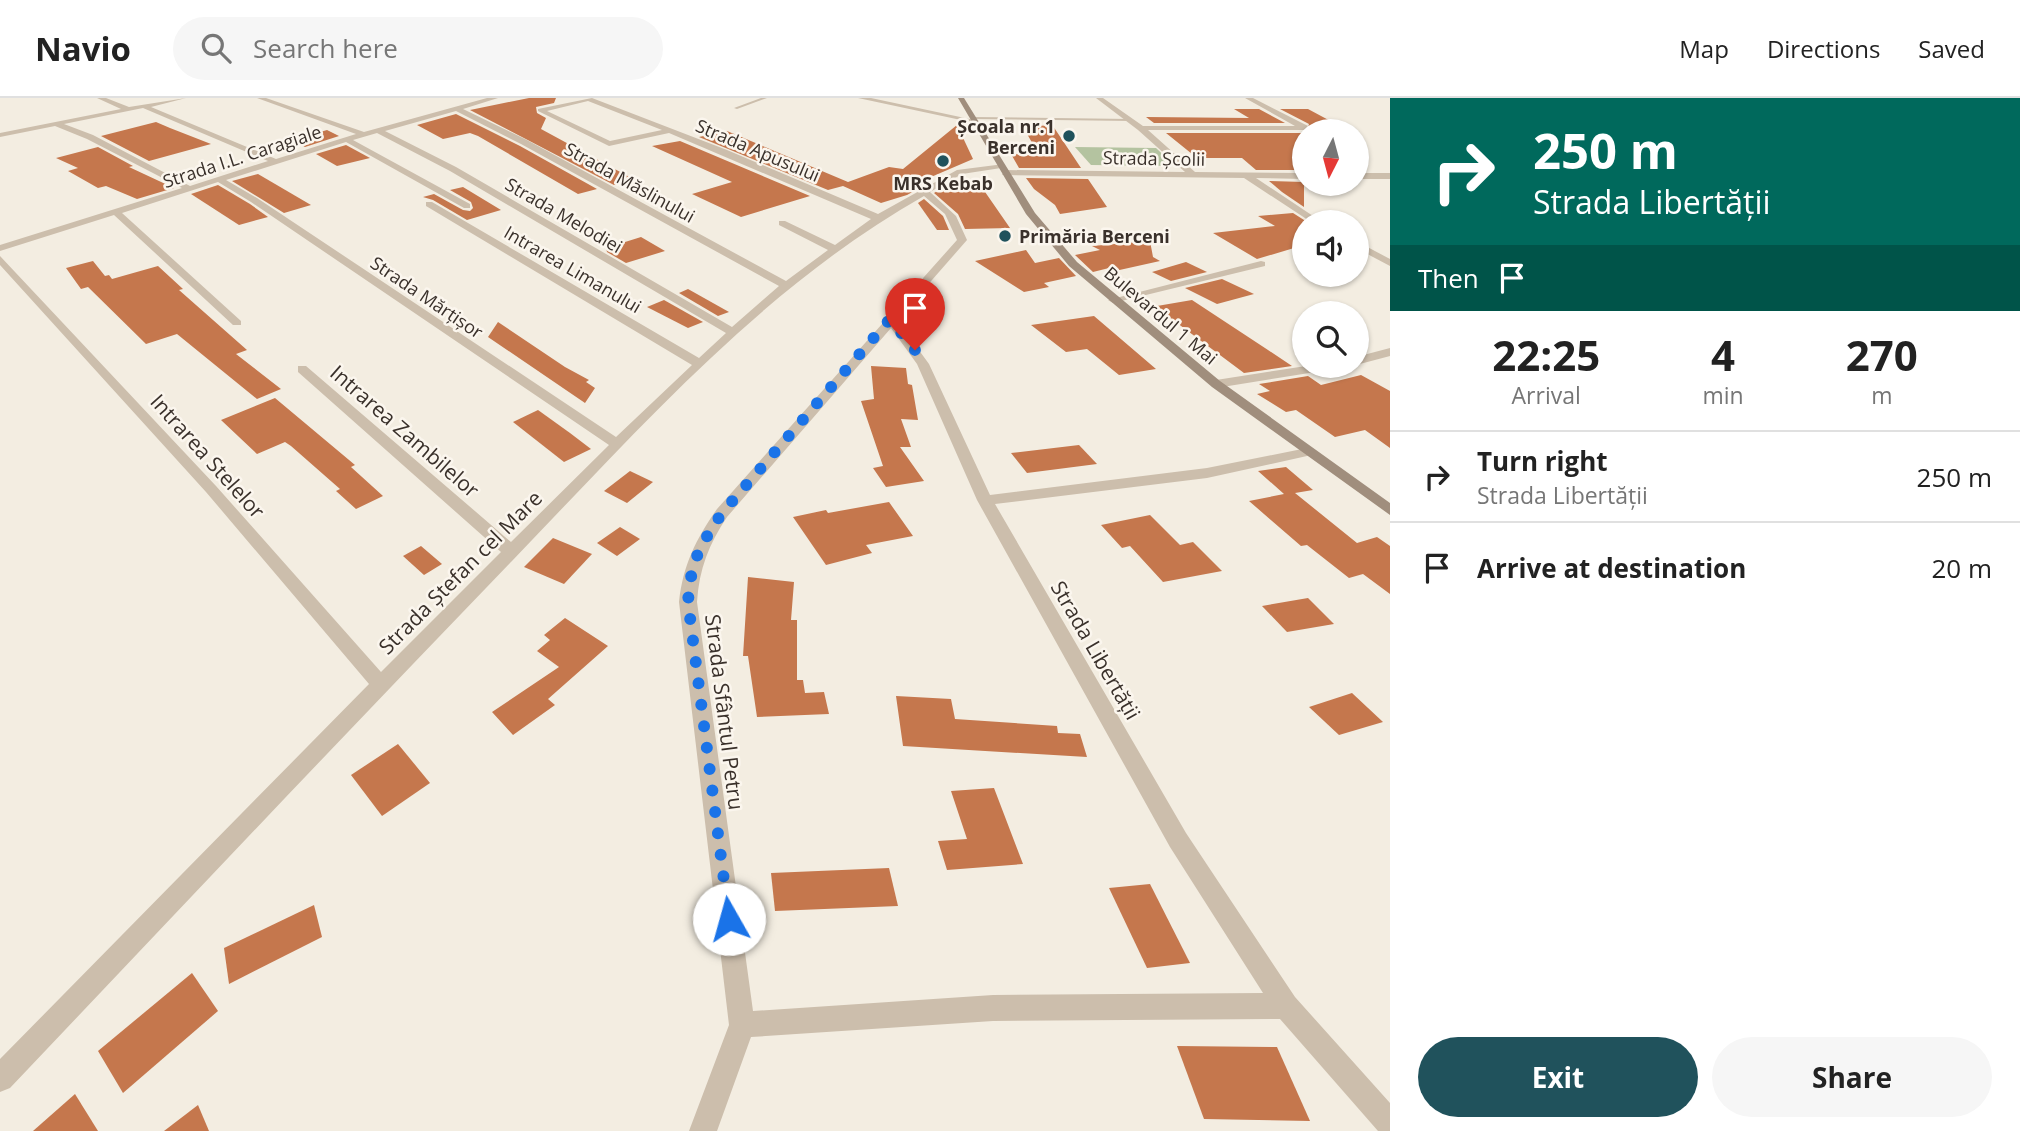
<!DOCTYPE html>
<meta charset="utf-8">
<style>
body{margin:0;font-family:"Open Sans",sans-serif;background:#f6f6f6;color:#222;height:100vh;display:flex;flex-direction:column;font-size:26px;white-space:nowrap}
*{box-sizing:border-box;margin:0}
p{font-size:23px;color:#767676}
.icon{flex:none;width:38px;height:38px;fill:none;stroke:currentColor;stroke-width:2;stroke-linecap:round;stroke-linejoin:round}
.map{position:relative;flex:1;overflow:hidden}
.side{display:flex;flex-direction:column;background:#fff;width:630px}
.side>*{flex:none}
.banner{background:#00695c;color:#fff;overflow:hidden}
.needle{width:46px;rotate:186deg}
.controls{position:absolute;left:1292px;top:21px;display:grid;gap:14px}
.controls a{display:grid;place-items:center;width:77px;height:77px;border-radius:50%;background:#fff;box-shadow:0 2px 5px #0004;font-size:35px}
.pin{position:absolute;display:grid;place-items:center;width:60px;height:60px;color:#fff;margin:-72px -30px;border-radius:50% 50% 50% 0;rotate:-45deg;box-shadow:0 0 7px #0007}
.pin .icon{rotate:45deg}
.me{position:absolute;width:77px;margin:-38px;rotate:353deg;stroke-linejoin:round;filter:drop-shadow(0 0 5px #0008)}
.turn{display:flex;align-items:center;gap:24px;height:147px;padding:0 28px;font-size:32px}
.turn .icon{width:91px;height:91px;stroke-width:2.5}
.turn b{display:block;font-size:49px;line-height:60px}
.then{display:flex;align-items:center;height:66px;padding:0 28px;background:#0003;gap:14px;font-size:26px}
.eta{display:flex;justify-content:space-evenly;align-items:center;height:119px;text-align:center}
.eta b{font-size:42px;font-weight:700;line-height:49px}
.primary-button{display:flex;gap:14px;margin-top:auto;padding:14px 28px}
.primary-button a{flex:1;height:80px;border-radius:42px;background:#20525c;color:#fff;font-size:28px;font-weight:700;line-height:80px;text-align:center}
.primary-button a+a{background:#f6f6f6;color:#222}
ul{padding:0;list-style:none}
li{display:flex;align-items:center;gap:21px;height:91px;padding:0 28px;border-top:2px solid #e0e0e0}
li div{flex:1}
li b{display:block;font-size:26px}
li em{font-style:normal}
header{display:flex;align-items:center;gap:42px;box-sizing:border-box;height:98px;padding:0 35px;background:#fff;border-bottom:2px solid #e0e0e0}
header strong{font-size:33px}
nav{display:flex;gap:38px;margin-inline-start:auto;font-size:24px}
.search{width:490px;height:63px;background:#f6f6f6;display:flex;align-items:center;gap:18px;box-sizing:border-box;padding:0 24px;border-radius:38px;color:#767676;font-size:26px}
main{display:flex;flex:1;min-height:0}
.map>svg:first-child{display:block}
</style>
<header>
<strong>Navio</strong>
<div class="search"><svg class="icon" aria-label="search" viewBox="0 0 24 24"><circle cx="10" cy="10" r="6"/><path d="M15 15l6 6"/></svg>Search here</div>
<nav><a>Map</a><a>Directions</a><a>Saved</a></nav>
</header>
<main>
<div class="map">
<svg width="1390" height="1033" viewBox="0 0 1390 1033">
<rect width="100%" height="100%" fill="#f3ede1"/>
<polygon fill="#b4c3a0" points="1075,49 1156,50 1175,68 1091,67"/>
<g fill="#c5774d">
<polygon points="529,0 556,0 554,5 536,9 537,15 546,20 541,31 635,82 614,87 470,12"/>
<polygon points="1234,11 1259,11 1285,25 1154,25 1146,19 1249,20"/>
<polygon points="1280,11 1308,11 1349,33 1307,33 1309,26"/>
<polygon points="456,16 520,48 597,91 578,96 478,38 470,35 443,41 417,27"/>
<polygon points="156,24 170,30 211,46 149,63 101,38"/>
<polygon points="957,27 973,61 917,85 927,86 907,97 881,105 843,88 828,92 699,39 727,33 848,84 889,69 903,71"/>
<polygon points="1022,27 1053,28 1081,70 1019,70 1011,56 1039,57"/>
<polygon points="327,32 339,38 305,49 293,42"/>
<polygon points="1166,35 1304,35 1304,72 1256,72 1242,60 1197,60"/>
<polygon points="680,43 810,98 741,119 692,96 732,84 652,48"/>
<polygon points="346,47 370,60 337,68 316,56"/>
<polygon points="98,49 133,68 129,69 174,90 137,101 106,88 98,90 68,73 78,70 56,60"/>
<polygon points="258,76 311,107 284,115 232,83"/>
<polygon points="1026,80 1088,81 1107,109 1060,116 1055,107 1034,91"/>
<polygon points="1269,83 1304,84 1304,109 1282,94"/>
<polygon points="218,87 250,106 268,119 239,127 191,96"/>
<polygon points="947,87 983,91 1010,130 965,131 958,116 934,95"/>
<polygon points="463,89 501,112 467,122 433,102 423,99 434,96 463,112 470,113 473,110 471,104 450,92"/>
<polygon points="924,101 943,118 949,132 937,132 918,105"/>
<polygon points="1293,115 1304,122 1304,147 1257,161 1213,135 1275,128 1258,118"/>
<polygon points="641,139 665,153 626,165 607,154 606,150"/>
<polygon points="1150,143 1153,159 1160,163 1115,173 1109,170 1093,174 1075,157 1100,152 1092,148"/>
<polygon points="1026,152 1035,165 1059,160 1076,178 1044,185 1049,189 1024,194 975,163"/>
<polygon points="93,163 105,178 109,177 112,181 158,168 183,191 179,192 247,252 236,256 281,291 257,301 177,236 146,246 88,189 81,191 66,170"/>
<polygon points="1186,164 1207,174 1171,183 1152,174"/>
<polygon points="1222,181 1254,196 1217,206 1185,190"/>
<polygon points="688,191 729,214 718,218 679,195"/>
<polygon points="664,202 703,224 688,230 647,209"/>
<polygon points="1192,202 1268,252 1292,268 1244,275 1157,210 1160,210 1157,208"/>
<polygon points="1094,218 1156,271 1119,277 1087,251 1066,254 1031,227"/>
<polygon points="498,224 565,269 589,282 586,284 595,290 585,305 488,239"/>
<polygon points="871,268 906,270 908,286 912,287 918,322 901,321 911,349 900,349 924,383 886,389 873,370 883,368 861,303 874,301"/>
<polygon points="1361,277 1390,293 1390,350 1365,332 1335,339 1296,312 1286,314 1257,296 1270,293 1259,286 1308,278 1321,287"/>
<polygon points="275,300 355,367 351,369 383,398 356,411 336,393 340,391 291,348 285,344 257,356 221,322"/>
<polygon points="538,312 570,335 591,351 564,364 513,324"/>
<polygon points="1079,347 1097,366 1027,375 1011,355"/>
<polygon points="1286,369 1313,392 1295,395 1357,445 1377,439 1390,448 1390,496 1363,476 1349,480 1307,447 1301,448 1249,403 1284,396 1258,373"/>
<polygon points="630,373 653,384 627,405 604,393"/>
<polygon points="889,404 913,438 866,447 872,455 826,467 793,419 826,412 828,415"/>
<polygon points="1150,417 1180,447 1193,444 1222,473 1163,484 1130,448 1122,450 1101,427"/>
<polygon points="620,429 640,441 617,458 597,445"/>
<polygon points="553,440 592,456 564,486 524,469"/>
<polygon points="421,448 442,466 424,477 403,458"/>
<polygon points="748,479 794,484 791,522 797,522 797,582 803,582 805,595 824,594 829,616 757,619 748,558 743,558"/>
<polygon points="1308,500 1334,526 1287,534 1262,508"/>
<polygon points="565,520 608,548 548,601 555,607 513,637 492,614 559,569 537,553 550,542 544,537"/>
<polygon points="1352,595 1383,624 1339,637 1309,609"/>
<polygon points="896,598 951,601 955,621 1057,628 1058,635 1080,636 1087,659 903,648"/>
<polygon points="398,646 430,685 382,718 351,677"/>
<polygon points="994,690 1023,766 947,772 938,743 967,741 951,693"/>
<polygon points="889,770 898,808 775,813 771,775"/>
<polygon points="1150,786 1190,865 1147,870 1109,790"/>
<polygon points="314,807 322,839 229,886 224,850"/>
<polygon points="192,875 218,913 123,995 98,953"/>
<polygon points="1177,948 1277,949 1310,1023 1204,1021"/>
<polygon points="75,996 98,1033 33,1033"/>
<polygon points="198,1007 209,1033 164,1033"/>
</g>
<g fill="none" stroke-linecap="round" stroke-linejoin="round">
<g fill="#ccbeac" fill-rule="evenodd">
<polygon points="761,0 767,0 737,11 734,10"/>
<polygon points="973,19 1131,21 1133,22 1131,23 971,21"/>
</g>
<g fill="#ccbeac" fill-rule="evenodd">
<path d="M97,0H106L129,9L186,0L151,9L276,61L356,36L257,0H266L364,34L487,0H498L463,11L527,42L786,183L828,152L779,127V123H785L835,147L871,121L669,35L609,48L538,13V11L592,0L727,52L878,116L957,72L1004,66L1001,70L962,76L930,94L956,118L967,142L897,222L929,266L990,397L1207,370L1307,350L1314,354L1307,358L1207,380L995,406L1186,735L1295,899L1390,1005V1033H1378L1280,921L993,923L751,939L717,1033H689L729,927L679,504C683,467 696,441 717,411L957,142L945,116L924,98C763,189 638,332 512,463C343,638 177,814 10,990L0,994V961L369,586L206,394L0,167V158L216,388L381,574L501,454L298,274V268H306L511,444L609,347L251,104L218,84L122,115L241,223V227H233L114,117L0,153V147L182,90L87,41L55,28L0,39V35L121,11ZM588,3L662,32L610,43L547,13ZM143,10L268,63L190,88L93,37L64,26ZM456,13L521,46L779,188L732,229L456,69L385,33ZM377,35L450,73L726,235L699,260L432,104H426V108L692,267L616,339L257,100L226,82L346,44L464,110H470V106L353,42ZM891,230L917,266L977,402L1170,749L1263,895L993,897L753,913L697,504C699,471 709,446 727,419Z"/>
<polygon points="858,0 871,0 979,23 975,25"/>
<polygon points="1096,0 1103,0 1143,28 1295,28 1245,0 1253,0 1308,28 1305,32 1148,32 1195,74 1304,75 1304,81 1256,80 1322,124 1311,124 1244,80 1002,77 1005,72 1185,74 1138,32"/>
<rect x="1356" y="75" width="34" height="6"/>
<polygon points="1356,143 1390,161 1390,168 1356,150"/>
<polygon points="1261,163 1265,164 1265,168 1113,205 1108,202"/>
<polygon points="1390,250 1390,258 1356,267 1356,259"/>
<polygon points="1306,268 1334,268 1328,272 1216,290 1210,286 1216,282"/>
</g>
<polygon fill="#a08e7d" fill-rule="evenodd" points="958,0 964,0 1035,115 1077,164 1220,283 1390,405 1390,417 1212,289 1069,168 1026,116"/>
</g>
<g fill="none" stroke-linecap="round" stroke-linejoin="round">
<path stroke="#1a73e8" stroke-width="12" stroke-dasharray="0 21.6" d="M729,821L688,504C691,462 699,450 722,415L890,221L915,252"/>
</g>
<g fill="#20525c" stroke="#fbf6ee" stroke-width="2.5">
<circle cx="1069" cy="38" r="7"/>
<circle cx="943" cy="63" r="7"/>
<circle cx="1005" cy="138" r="7"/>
</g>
<g text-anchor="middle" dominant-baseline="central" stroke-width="5" stroke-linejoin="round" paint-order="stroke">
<g font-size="18" font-weight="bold" fill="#3a312b" stroke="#fbf6ee" text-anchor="end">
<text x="1055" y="28">Școala nr.1<tspan x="1055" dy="21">Berceni</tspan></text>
<text x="943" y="85" text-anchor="middle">MRS Kebab</text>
<text x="1019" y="138" text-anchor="start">Primăria Berceni</text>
</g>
<g font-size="18" fill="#3a312b" stroke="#fbf6ee">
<text transform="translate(758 52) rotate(23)">Strada Apusului</text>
<text transform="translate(242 58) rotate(-18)">Strada I.L. Caragiale</text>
<text transform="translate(1154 60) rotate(1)">Strada Școlii</text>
<text transform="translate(630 84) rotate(29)">Strada Măslinului</text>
<text transform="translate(564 117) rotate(30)">Strada Melodiei</text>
<text transform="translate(573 171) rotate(30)">Intrarea Limanului</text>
<text transform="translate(427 199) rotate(34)">Strada Mărțișor</text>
<text transform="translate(1161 217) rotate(40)">Bulevardul 1 Mai</text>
</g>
<g font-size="21" fill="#3a312b" stroke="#fbf6ee">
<text transform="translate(405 333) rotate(41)">Intrarea Zambilelor</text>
<text transform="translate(208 358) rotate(48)">Intrarea Stelelor</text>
<text transform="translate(460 474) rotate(-45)">Strada Ștefan cel Mare</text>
<text transform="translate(1096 552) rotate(60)">Strada Libertății</text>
<text transform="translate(725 614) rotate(83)">Strada Sfântul Petru</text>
</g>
</g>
</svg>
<div class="controls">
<a><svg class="needle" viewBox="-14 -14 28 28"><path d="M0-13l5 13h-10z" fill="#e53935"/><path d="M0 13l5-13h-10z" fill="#767676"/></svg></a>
<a><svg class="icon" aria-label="sound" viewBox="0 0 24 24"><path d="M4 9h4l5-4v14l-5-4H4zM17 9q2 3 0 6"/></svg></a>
<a><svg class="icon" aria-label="search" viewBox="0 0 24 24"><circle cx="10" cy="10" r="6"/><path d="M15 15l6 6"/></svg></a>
</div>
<div class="pin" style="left:915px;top:252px;background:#d93025"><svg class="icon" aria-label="arrive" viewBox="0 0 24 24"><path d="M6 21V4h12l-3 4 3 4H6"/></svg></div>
<svg class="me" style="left:729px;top:821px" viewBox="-20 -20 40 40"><circle r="19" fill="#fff"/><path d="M0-13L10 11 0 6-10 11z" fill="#1a73e8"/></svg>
</div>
<section class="side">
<div class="banner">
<div class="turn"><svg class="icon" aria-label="right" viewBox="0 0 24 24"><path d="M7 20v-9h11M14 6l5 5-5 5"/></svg><div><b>250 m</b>Strada Libertății</div></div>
<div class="then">Then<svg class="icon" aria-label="arrive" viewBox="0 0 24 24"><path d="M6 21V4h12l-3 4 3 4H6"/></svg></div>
</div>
<div class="eta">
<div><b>22:25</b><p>Arrival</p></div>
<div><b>4</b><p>min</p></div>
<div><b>270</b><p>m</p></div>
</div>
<ul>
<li><svg class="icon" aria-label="right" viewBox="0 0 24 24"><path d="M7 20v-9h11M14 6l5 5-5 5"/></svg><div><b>Turn right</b><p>Strada Libertății</p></div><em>250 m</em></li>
<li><svg class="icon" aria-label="arrive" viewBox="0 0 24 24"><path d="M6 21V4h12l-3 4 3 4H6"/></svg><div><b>Arrive at destination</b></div><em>20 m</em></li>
</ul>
<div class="primary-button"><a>Exit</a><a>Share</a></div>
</section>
</main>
